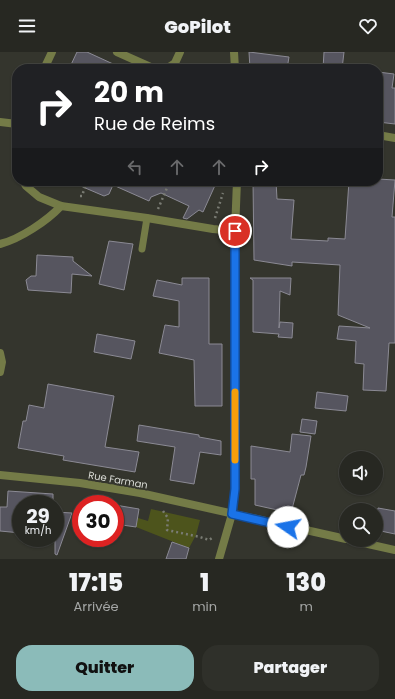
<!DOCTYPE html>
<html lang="fr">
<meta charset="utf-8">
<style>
body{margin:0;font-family:Poppins,sans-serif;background:#2f302a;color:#f1f3f6;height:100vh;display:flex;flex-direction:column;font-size:15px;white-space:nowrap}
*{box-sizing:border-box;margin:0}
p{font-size:13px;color:#a4a6a5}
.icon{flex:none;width:22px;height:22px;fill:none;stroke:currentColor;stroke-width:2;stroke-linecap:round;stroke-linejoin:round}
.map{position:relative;height:507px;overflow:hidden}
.sheet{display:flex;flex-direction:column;background:#272822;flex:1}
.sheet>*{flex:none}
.hud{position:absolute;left:12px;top:12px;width:371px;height:122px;border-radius:16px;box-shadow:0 1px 3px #0004,0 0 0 1px #434440;background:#202124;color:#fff;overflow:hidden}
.fabs{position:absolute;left:339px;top:399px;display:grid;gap:8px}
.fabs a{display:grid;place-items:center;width:44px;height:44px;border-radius:50%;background:#272822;box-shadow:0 1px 3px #0004,0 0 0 1px #434440;font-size:20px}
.speed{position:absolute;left:12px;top:443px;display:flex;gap:8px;font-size:20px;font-weight:700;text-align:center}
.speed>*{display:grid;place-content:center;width:52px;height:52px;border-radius:50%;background:#272822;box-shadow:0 1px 3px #0004,0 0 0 1px #434440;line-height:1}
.speed small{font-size:10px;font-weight:400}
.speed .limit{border:6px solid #d22;background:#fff;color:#111}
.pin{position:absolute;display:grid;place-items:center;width:34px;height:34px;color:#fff;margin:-17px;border:2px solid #fff;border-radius:50%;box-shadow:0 1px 4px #0007}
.me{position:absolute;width:44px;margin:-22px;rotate:282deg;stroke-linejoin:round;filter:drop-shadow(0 0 3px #0008)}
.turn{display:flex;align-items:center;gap:14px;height:84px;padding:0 16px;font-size:18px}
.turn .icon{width:52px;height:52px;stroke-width:2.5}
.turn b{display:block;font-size:28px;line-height:34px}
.lanes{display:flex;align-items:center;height:38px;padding:0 16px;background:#0003;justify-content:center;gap:20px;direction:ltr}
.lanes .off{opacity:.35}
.eta{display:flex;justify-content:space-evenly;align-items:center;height:68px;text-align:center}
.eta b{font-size:24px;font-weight:800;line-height:28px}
.cta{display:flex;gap:8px;margin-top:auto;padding:8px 16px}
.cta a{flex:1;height:46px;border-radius:16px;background:#8bbbb9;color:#111;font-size:16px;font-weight:800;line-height:46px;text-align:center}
.cta a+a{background:#2f302a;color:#f1f3f6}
header{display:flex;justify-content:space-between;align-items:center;height:52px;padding:0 16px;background:#272822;font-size:18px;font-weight:800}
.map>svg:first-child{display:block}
</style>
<header><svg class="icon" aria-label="menu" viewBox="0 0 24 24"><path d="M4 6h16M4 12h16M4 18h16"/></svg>GoPilot<svg class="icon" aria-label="heart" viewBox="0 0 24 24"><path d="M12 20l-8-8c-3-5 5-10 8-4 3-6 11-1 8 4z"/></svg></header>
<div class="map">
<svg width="395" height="507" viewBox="0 0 395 507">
<rect width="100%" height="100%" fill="#34352d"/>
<polygon fill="#4d541c" points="151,457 200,468 196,483 189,496 136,475 138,466 148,469"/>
<g fill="#56555f" stroke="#8b8a94">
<polygon points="77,0 87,0 124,17 69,17"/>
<polygon points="249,0 289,5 287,17 250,17"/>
<polygon points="324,0 344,0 342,17 323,17"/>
<polygon points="378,20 394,22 392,36 395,36 395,72 378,70"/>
<polygon points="378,127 395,128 392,165 395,165 395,291 389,291 386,339 363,338 364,312 355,311 356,289 337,287 339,274 370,276 338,263 340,213 292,210 292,214 254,208 253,129 276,129 277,147 294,148 291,187 328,189 328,186 345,187 349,129 378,129"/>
<polygon points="69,129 217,129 203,160 199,158 187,167 183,166 189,154 161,141 151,145 149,149 113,133 109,142 104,144"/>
<polygon points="109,189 133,192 124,238 99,232"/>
<polygon points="37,203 73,205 73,209 92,224 72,222 71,241 28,238 26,228 31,224 36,224"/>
<polygon points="182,226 209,226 209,292 222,292 222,354 195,354 194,308 159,301 165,273 179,275 179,249 153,244 157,228 182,233"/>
<polygon points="250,226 291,226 290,243 280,239 279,276 280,270 293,271 292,286 278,285 279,282 253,280 253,228"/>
<polygon points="97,282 135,289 131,307 94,300"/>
<polygon points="48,332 114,344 105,395 139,400 135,420 63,408 64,404 18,396 23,369 26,369 29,353 44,356"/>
<polygon points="317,340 348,344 346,359 315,356"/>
<polygon points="302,367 317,369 315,382 300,380"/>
<polygon points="139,373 199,383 199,385 221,389 221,403 200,400 194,432 170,428 175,395 137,389"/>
<polygon points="292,382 311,384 306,415 304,423 301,423 291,461 255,453 255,427 251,427 251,394 290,400"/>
<polygon points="8,439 53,442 53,452 21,452 21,481 0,479 0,455 7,455"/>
<polygon points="115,453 139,457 136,475 115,472"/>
<polygon points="378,456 395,459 395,482 376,478 376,464"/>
<polygon points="55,460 72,461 57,503 55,502"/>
<polygon points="172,490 189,496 186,507 166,507"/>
</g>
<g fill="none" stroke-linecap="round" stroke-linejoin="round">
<g stroke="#7a7c74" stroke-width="2.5" stroke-dasharray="2 3" stroke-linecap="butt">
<polyline points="80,144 82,144 87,129"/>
<polyline points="158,157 170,129"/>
<polyline points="215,166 223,141"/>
<polyline points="163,459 168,466 167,478 200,485 209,488 212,486"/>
</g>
<polyline stroke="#747b47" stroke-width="7" points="142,197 147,166"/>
<g stroke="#747b47" stroke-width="8">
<polyline points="117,0 155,17"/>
<polyline points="234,0 235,17"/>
<polyline points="44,17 52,0"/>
<polyline points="166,17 175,11 180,0"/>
<polyline points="0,70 17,72"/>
<polyline points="17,76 15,92 17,112"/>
<polyline points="378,83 395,86"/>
<polyline points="23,129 26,134 39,145 61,154 147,166 213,177 235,179"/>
<path d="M0,192C20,187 47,169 61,154"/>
<polyline points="0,301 2,310 0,320"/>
<polyline points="0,423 80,431 140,441 346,487"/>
<polyline points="350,488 395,498"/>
<polyline points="219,507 232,462 235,437 235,179 237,129"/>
</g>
</g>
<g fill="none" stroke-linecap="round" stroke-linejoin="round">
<defs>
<polyline id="route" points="235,179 235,437 232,462 288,475"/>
</defs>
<use href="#route" stroke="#114b97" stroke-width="10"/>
<use href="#route" stroke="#1a73e8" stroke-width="7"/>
<polyline stroke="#f59e0b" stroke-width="7" points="235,408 235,340"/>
</g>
<g text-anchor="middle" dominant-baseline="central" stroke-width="4" stroke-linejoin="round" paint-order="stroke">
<g font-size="10" fill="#dbddd7" stroke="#34352d">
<text transform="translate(118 428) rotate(10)">Rue Farman</text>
</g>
</g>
</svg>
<div class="fabs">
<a><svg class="icon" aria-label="sound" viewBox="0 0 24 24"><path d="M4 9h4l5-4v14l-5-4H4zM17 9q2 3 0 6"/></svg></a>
<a><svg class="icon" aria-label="search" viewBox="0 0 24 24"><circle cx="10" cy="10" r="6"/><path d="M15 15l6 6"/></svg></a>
</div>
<div class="speed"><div>29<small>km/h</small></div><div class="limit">30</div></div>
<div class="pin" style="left:235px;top:179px;background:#d93025"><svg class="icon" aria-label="arrive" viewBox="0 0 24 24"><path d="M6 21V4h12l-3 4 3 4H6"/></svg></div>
<svg class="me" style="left:288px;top:475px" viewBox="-20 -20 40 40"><circle r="19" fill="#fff"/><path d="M0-13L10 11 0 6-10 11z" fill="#1a73e8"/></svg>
<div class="hud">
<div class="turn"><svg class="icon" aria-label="right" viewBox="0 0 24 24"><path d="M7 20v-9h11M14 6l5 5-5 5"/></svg><div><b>20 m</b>Rue de Reims</div></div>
<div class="lanes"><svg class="icon off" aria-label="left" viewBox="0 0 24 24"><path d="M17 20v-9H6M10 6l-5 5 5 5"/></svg><svg class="icon off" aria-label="ahead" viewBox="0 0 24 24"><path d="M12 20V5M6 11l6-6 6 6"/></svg><svg class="icon off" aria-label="ahead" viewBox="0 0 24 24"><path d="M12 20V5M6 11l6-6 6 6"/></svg><svg class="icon" aria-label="right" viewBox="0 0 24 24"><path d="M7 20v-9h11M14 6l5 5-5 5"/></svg></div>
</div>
</div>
<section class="sheet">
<div class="eta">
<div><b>17:15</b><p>Arrivée</p></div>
<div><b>1</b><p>min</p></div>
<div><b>130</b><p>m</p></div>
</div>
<div class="cta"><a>Quitter</a><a>Partager</a></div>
</section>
